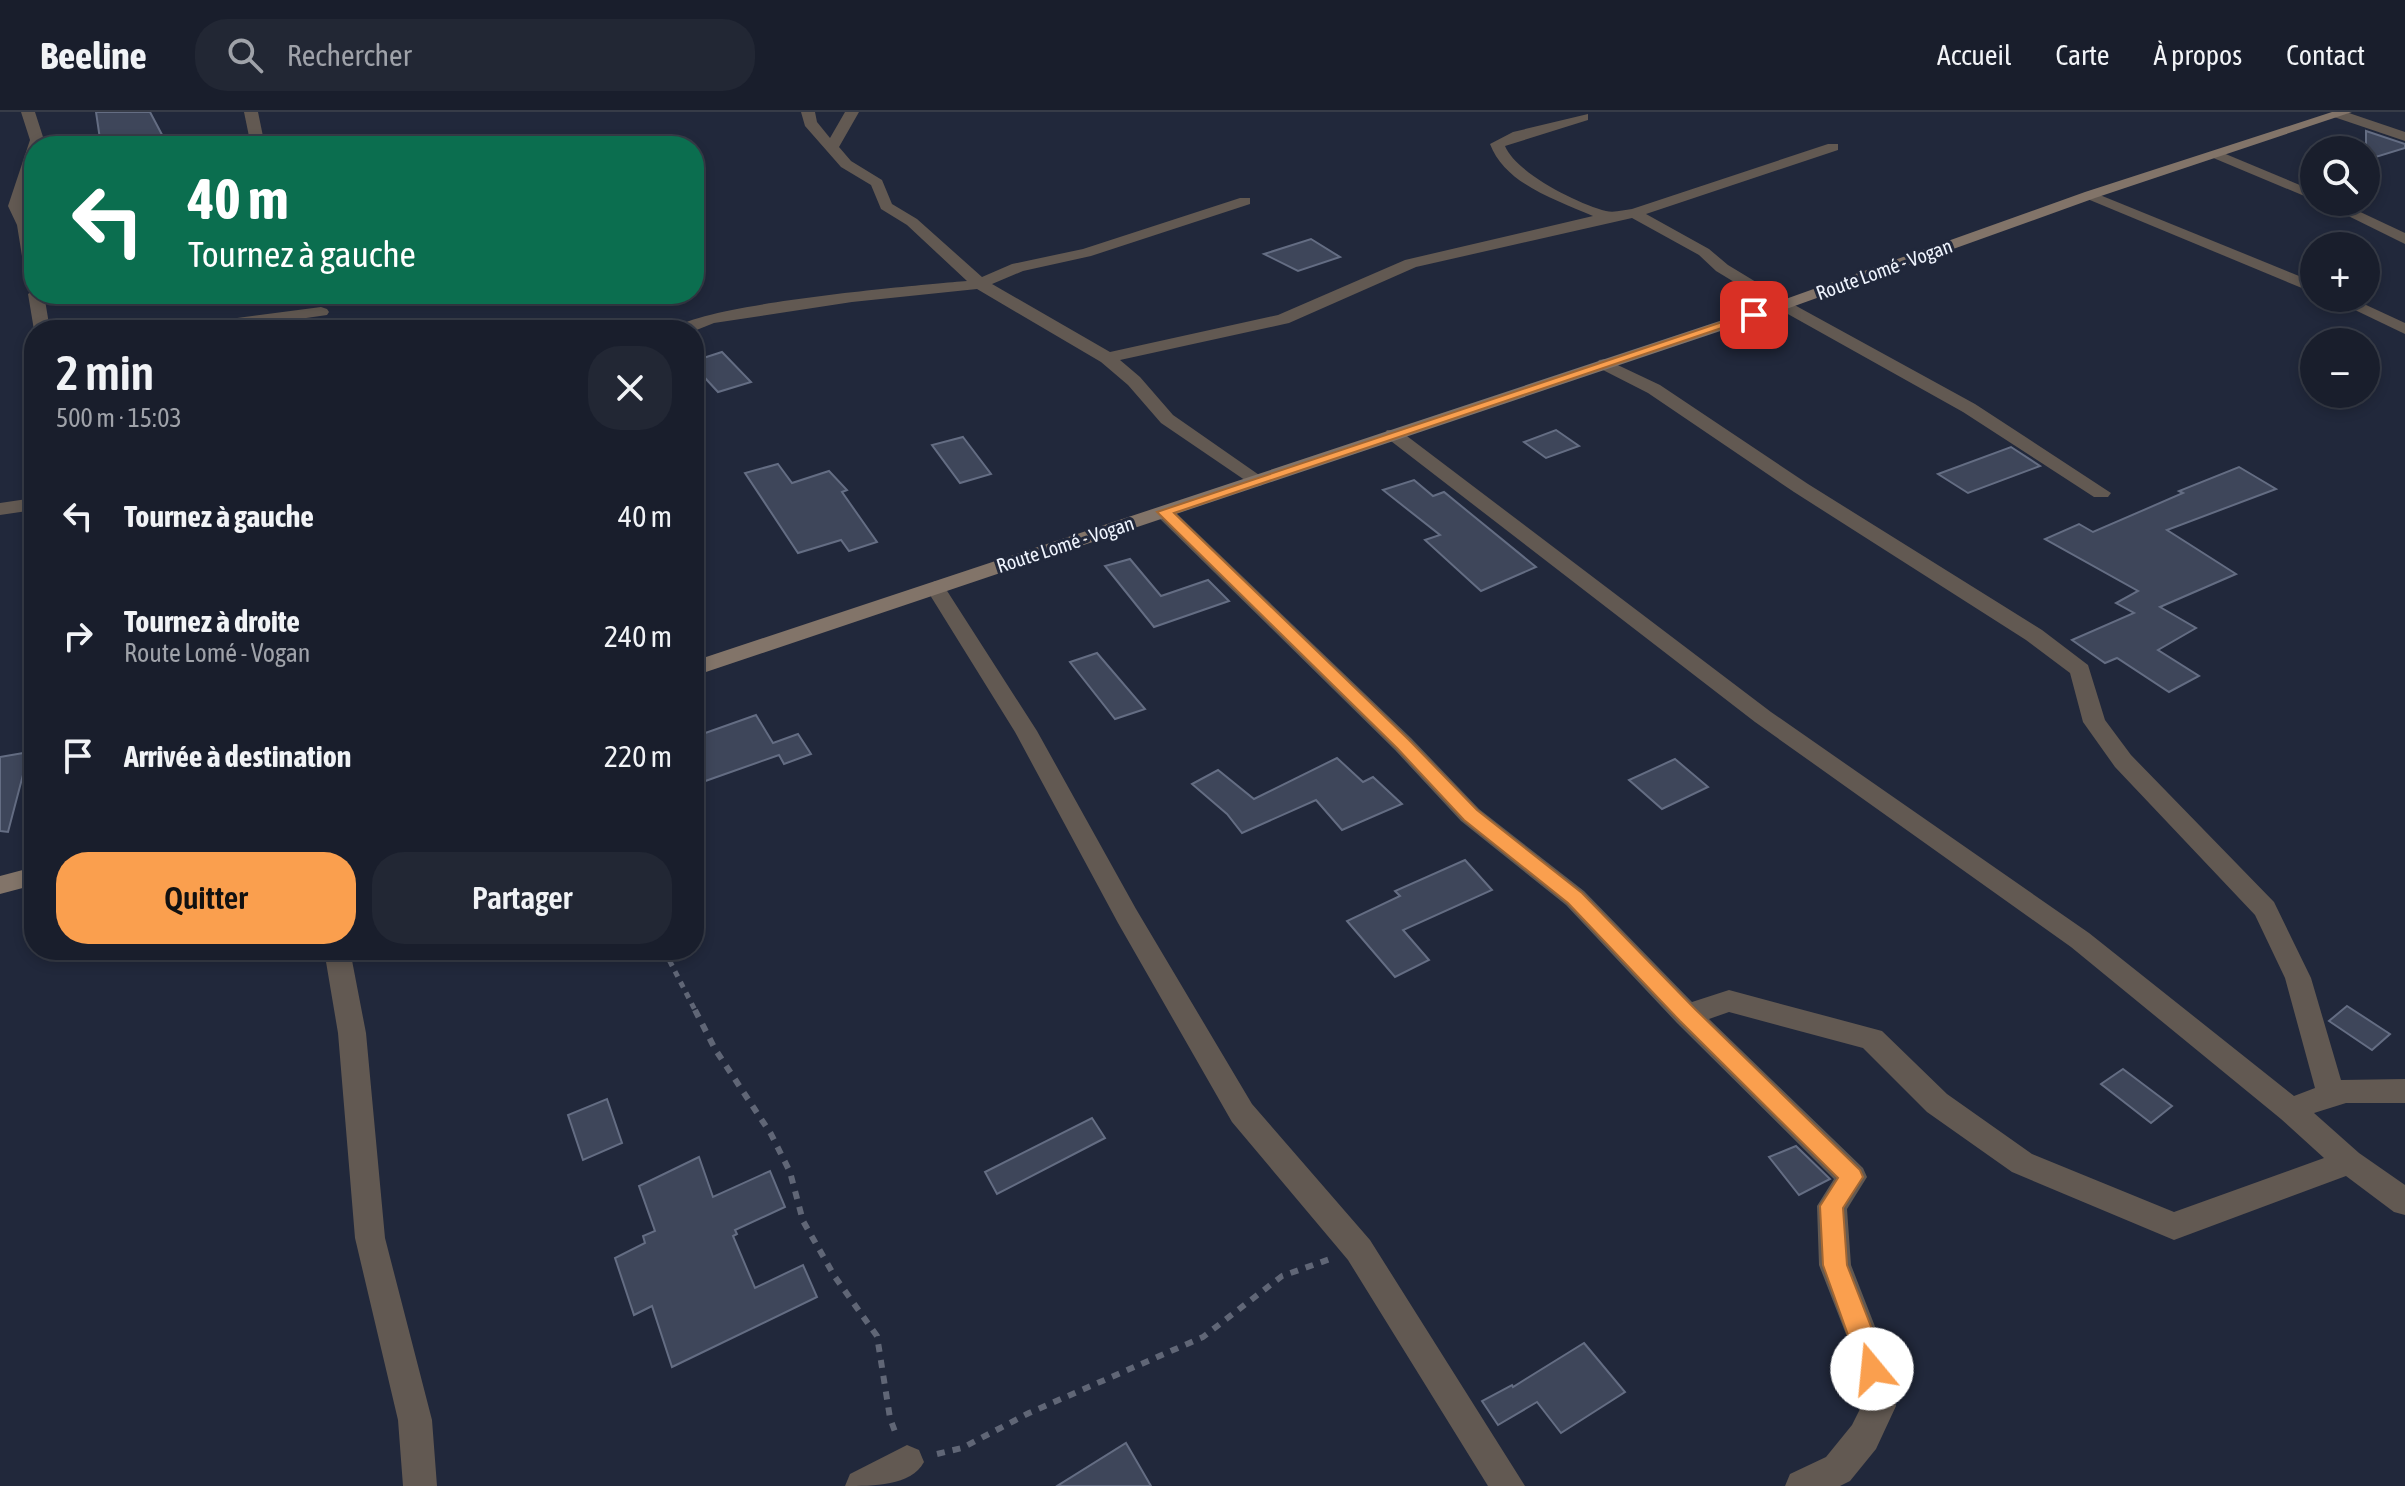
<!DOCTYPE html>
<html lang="fr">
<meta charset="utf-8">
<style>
body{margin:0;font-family:"Asap Condensed",sans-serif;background:#222734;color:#f1f3f6;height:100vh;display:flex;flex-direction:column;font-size:30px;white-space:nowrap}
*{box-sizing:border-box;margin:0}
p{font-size:26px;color:#9fa2a9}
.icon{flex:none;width:44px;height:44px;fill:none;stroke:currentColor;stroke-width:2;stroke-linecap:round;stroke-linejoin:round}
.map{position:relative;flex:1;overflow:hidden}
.sheet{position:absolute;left:24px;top:208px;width:680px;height:640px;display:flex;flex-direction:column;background:#191e2c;border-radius:32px;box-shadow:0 4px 12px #0003,0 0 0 2px #373c48}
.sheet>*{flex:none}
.top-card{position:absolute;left:24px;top:24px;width:680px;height:168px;border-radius:32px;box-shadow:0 4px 12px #0003,0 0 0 2px #373c48;background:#0b6e4f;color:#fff;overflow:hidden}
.tools{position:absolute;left:2300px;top:24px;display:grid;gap:16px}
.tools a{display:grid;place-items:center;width:80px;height:80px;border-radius:50%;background:#191e2c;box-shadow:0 4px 12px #0003,0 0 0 2px #373c48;font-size:40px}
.pin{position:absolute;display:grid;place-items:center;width:68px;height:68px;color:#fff;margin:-34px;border-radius:16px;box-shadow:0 4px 12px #0006}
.me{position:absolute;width:88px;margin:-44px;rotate:343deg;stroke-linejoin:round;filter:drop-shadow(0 0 6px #0008)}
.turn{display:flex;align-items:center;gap:28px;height:168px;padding:0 32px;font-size:36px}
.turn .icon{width:104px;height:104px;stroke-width:2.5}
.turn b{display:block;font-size:56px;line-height:68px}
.round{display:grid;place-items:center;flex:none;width:84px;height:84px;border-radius:32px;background:#222734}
.summary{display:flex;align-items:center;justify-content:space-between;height:136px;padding:0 32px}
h1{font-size:48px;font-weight:600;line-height:60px}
.primary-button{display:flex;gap:16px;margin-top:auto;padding:16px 32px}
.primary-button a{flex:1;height:92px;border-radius:32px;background:#fa9f4e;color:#111;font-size:32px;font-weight:600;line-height:92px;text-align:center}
.primary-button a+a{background:#222734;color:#f1f3f6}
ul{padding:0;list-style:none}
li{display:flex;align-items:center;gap:24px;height:120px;padding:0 32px}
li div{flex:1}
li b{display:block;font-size:30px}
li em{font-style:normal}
header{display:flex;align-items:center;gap:48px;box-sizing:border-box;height:112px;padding:0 40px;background:#191e2c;border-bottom:2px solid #373c48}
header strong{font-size:38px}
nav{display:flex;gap:44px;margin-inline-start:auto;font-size:28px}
.search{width:560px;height:72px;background:#222734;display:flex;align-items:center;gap:20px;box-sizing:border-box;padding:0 28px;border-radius:32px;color:#9fa2a9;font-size:30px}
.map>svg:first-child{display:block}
</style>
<header>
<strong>Beeline</strong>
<div class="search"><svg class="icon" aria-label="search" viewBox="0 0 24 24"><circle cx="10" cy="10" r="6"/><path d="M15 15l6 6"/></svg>Rechercher</div>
<nav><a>Accueil</a><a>Carte</a><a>À propos</a><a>Contact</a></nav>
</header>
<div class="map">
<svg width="2405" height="1374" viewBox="0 0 2405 1374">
<rect width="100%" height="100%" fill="#21283b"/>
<g fill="#3e465a" stroke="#646d83" stroke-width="2">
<polygon points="96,0 150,0 168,34 101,34"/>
<polygon points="2366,19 2405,32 2405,36 2366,48"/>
<polygon points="1311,127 1340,145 1298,159 1264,142"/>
<polygon points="722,240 751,270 718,280 694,254 694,249"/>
<polygon points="1556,318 1579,334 1546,346 1524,330"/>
<polygon points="963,325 991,362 960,371 932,333"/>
<polygon points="2011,335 2040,354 1968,381 1938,362"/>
<polygon points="778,352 792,371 829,359 847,378 842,380 877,430 849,439 841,428 798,441 745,361"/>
<polygon points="2239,355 2276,377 2167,418 2236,462 2160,495 2196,516 2158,538 2199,564 2169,580 2117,546 2105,551 2072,528 2134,501 2116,491 2138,479 2045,427 2079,412 2093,420 2183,381 2179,379"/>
<polygon points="1414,368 1433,384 1444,380 1536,455 1481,479 1425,428 1440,423 1383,378"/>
<polygon points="1130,447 1161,484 1208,468 1229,489 1154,515 1105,454"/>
<polygon points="1097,541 1145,597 1115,607 1070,550"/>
<polygon points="756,603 773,631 798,622 811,642 784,652 779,643 694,673 694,625"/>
<polygon points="29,640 8,720 0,719 0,645"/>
<polygon points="1337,646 1363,670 1373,665 1402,692 1342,718 1316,688 1242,721 1227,702 1192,672 1218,658 1254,687"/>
<polygon points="1675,647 1708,675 1662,697 1629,668"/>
<polygon points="1465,748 1492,778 1403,818 1429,848 1395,865 1347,809 1400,784 1395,779"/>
<polygon points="2347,894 2390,922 2372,938 2329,909"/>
<polygon points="2123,957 2172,994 2151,1011 2101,972"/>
<polygon points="607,987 622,1031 583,1048 568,1003"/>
<polygon points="1092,1006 1105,1026 997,1082 985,1060"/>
<polygon points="1796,1034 1830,1067 1799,1083 1769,1045"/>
<polygon points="699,1045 713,1085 770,1059 785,1095 735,1118 737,1122 733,1124 755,1176 803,1153 817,1185 672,1255 652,1194 634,1203 615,1146 645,1131 643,1124 655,1119 639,1074"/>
<polygon points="1584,1231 1625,1280 1561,1321 1537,1290 1498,1313 1482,1289 1512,1273 1513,1275"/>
<polygon points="1126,1331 1151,1374 1057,1374"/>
</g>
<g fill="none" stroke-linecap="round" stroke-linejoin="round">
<polyline stroke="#606676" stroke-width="5" stroke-dasharray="6 6" stroke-linecap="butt" points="664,838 696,900"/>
<g stroke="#606676" stroke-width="6" stroke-dasharray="8 8" stroke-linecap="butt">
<polyline points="695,898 715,937 771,1022 790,1060 803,1109 835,1165 877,1224 890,1306 897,1325"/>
<polyline points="937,1342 962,1336 1029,1301 1203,1225 1282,1164 1330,1147"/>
</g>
<g fill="#625952" fill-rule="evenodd">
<polygon points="21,0 35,0 44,28 42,34 34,34 34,58 22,94 34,122 34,174 26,169 17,113 8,94 30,28"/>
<polygon points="244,0 258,0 265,34 251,34"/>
<path d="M801,0H815L817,10L830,26L845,0H859L839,35L851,49L882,68L892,92L917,107L982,165L1012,152L1083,137L1240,86H1250V92L1091,144L1023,159L992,172L1110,240L1278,203L1405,148L1593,104C1556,88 1505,72 1490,32L1513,20L1588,2V8L1505,34C1516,61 1578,92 1606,99C1614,101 1624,98 1632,97L1828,32H1838V38L1646,102L1709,137L1728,153L1789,190L1975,292L2111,381L2108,385H2094L1963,300L1777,196L1716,159L1699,143L1632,106L1416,155L1289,211L1120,248L1140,265L1173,303L1262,365L1265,369L1262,373L1255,375L1161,311L1128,273L1101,250L977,177L852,190L714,211L694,219L672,218C698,192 919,173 967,169L907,113L881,97L871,73L841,55L805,14Z"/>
<polygon points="2334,0 2346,0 2405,20 2405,29 2334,5"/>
<polygon points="2216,38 2314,79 2314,88 2211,45 2209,42"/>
<polygon points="2090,79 2314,170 2314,181 2085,86 2083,83"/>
<polygon points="2320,90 2339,90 2405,121 2405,132"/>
<polygon points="34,178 34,182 44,182 50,218 34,218 28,182"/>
<polygon points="2330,186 2351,186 2405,211 2405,222"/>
<polygon points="321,195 327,197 329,200 327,203 222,218 176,218 184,213"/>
<polygon points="1605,247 1660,273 1808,372 2042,518 2088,553 2105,608 2131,643 2274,790 2311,866 2341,968 2405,967 2405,991 2346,991 2314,1001 2359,1041 2405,1073 2405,1103 2394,1100 2346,1064 2174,1128 2012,1060 1927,1000 1863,936 1729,900 1709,907 1863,1056 1867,1065 1847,1097 1851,1153 1883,1235 1896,1294 1876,1337 1850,1369 1840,1374 1785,1374 1790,1362 1826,1345 1852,1313 1862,1293 1851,1235 1819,1153 1817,1094 1834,1067 1677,911 1566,793 1461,709 1395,638 1157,404 1154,400 1157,396 1171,396 1411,626 1479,697 1584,779 1692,890 1729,878 1882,919 1947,982 2032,1042 2174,1100 2324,1046 2281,1007 2071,835 1755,610 1387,326 1384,322 1387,318 1399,318 1771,600 2089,821 2294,984 2315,976 2285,866 2255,803 2115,655 2083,610 2070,561 2026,528 1794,380 1648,281 1599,256 1596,252 1599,248"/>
<polygon points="34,386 34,398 0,403 0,391"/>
<polygon points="935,469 942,471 1037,619 1136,797 1252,992 1370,1128 1525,1374 1488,1374 1348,1148 1232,1010 1118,811 1015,620 925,475"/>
<polygon points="324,838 350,838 366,921 385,1126 432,1308 437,1374 403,1374 398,1308 355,1126 338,921"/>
<path d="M907,1333L919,1338L924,1350C911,1374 873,1374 845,1374L850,1362Z"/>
</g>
<g fill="#827469" fill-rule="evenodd">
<polygon points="2332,0 2352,0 2095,86 1789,196 694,564 694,549 1777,190 2085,80"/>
<polygon points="34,755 34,773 0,782 0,764"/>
</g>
</g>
<polygon fill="#fa9f4e" stroke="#a26733" stroke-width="2" points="1749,201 1760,203 1174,401 1409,628 1477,698 1582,781 1695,897 1860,1058 1863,1065 1843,1096 1847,1153 1879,1235 1885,1257 1881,1265 1872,1269 1863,1265 1823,1153 1820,1094 1838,1066 1680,909 1568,791 1464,708 1397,636 1157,400"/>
<g text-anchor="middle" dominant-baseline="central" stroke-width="6" stroke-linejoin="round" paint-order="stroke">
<g font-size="20" fill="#eef3fd" stroke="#21283b">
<text transform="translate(1884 157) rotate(-20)">Route Lomé - Vogan</text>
<text transform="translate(1065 432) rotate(-18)">Route Lomé - Vogan</text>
</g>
</g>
</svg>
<div class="tools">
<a><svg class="icon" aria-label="search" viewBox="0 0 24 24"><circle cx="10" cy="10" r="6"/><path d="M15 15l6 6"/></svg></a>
<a>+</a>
<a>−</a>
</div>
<div class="pin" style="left:1754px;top:203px;background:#d93025"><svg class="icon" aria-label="arrive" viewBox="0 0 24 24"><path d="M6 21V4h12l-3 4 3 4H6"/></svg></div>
<svg class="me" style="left:1872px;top:1257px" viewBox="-20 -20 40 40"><circle r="19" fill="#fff"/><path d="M0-13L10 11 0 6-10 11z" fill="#fa9f4e"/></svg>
<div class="top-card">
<div class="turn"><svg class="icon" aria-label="left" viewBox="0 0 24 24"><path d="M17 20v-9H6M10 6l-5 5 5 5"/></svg><div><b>40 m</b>Tournez à gauche</div></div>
</div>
<section class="sheet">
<div class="summary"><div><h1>2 min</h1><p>500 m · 15:03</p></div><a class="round"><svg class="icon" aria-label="close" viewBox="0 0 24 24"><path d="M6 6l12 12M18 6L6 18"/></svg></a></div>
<ul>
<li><svg class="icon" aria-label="left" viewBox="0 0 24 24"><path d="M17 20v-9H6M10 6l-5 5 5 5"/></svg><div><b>Tournez à gauche</b></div><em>40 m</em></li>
<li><svg class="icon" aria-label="right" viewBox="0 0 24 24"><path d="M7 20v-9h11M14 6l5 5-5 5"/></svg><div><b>Tournez à droite</b><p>Route Lomé - Vogan</p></div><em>240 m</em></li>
<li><svg class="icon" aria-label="arrive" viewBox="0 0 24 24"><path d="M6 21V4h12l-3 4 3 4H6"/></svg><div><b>Arrivée à destination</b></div><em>220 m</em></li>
</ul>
<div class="primary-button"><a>Quitter</a><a>Partager</a></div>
</section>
</div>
